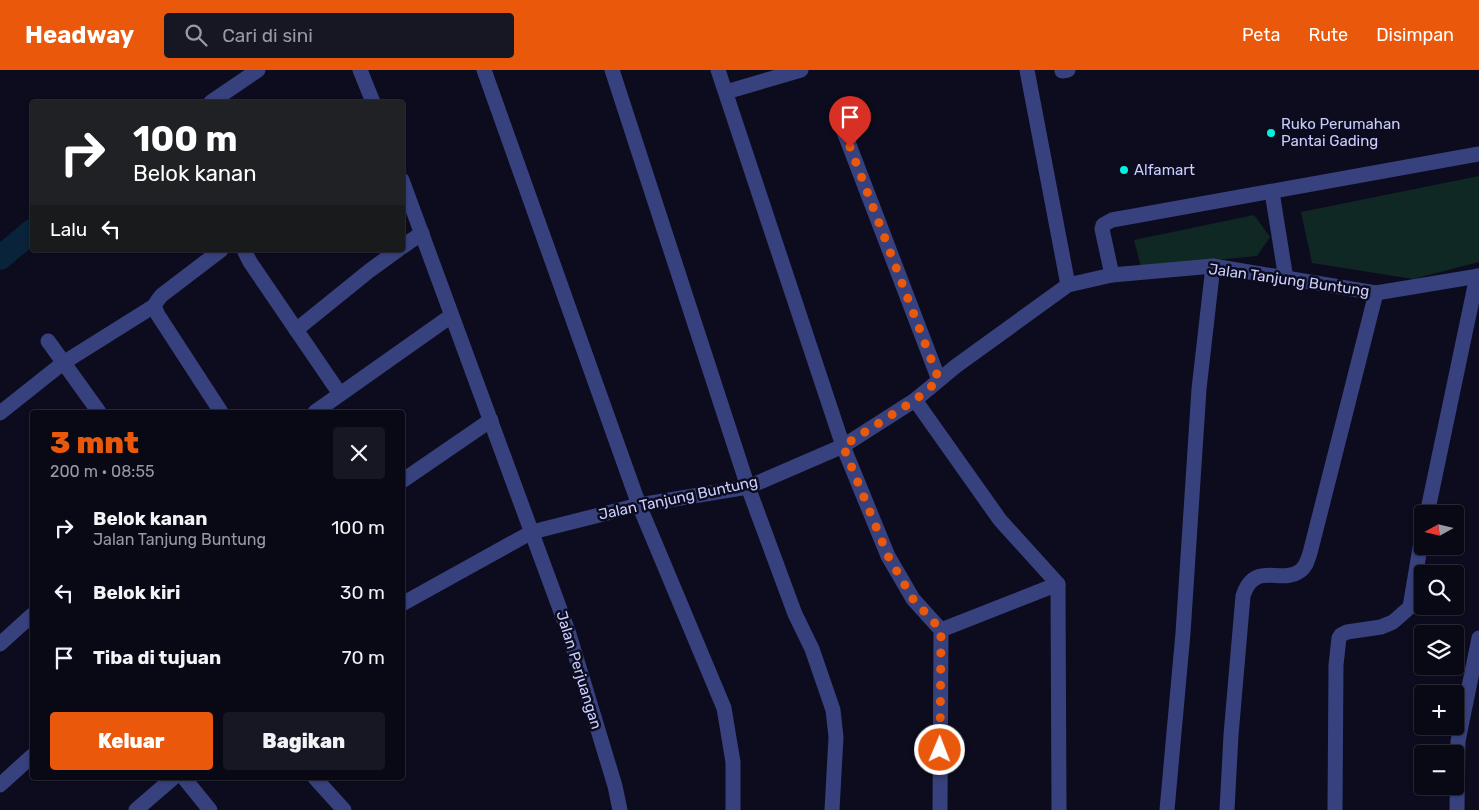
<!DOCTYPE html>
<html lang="id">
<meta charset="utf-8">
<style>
body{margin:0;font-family:Rubik,sans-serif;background:#171723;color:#f1f3f6;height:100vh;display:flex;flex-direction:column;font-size:19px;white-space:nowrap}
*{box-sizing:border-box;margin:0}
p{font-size:16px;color:#999aa1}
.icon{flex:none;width:28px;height:28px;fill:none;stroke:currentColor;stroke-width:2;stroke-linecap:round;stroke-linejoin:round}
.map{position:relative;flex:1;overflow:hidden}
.details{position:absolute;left:30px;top:340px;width:375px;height:370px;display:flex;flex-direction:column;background:#090916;border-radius:5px;box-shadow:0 1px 4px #0004,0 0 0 1px #292a35}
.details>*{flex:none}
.hud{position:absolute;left:30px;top:30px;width:375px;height:152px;border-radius:5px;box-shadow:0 1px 4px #0004,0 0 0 1px #292a35;background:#202124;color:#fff;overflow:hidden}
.needle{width:32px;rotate:262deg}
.tools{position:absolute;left:1414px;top:435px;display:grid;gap:10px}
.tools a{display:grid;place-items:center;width:50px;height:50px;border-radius:5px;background:#090916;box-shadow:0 1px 4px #0004,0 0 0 1px #292a35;font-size:25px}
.pin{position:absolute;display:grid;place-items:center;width:42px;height:42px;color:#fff;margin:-51px -21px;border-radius:50% 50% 50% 0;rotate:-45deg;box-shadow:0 0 5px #0007}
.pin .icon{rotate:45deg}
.me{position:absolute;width:55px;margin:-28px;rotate:1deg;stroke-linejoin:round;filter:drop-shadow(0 0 4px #0008)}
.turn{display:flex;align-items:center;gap:18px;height:105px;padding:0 20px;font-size:22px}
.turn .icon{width:65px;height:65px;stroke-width:2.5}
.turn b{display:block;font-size:35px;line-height:42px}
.then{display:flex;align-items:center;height:48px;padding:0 20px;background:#0003;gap:10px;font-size:19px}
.round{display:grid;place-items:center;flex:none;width:52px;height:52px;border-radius:5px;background:#171723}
.head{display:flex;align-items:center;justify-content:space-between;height:85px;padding:0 20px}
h1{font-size:30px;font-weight:800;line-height:38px;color:#ea580c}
.button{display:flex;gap:10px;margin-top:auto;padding:10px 20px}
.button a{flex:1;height:58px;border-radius:5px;background:#ea580c;color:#fff;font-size:20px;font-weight:800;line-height:58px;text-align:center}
.button a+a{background:#171723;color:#f1f3f6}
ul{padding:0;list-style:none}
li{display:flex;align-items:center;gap:15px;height:65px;padding:0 20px}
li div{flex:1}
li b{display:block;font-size:19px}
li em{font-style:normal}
header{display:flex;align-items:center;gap:30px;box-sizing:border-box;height:70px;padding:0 25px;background:#ea580c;color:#fff}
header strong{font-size:24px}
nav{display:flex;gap:28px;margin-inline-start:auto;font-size:18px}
.search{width:350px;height:45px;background:#171723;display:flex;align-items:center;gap:12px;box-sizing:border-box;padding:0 18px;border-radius:5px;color:#999aa1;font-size:19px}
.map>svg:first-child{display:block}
</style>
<header>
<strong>Headway</strong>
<div class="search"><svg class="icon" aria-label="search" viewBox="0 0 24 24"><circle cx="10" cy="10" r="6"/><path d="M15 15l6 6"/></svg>Cari di sini</div>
<nav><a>Peta</a><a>Rute</a><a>Disimpan</a></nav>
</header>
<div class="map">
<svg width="1479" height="740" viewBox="0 0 1479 740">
<rect width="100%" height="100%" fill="#0c0c1e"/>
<g fill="#0f2823">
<polygon points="1479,106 1479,192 1413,209 1312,193 1301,142"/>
<polygon points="1254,145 1270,167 1257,186 1141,197 1134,170"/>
</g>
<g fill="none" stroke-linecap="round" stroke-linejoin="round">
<polyline stroke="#09233a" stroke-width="24" points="0,188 32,161"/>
<g stroke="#37417d" stroke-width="15">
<polyline points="360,0 373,32"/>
<polyline points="484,0 639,435 724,638 733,692 733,740"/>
<polyline points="612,0 748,417 795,544 812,579 833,640 836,667 832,740"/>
<polyline points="718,0 843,376 888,486 913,529 941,560 940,740"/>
<polyline points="1027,0 1068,215"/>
<polyline points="1062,1 1068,0"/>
<polyline points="726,22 801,0"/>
<polyline points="211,32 258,0"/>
<polyline points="843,59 939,310"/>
<polyline points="402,110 568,561 615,716 620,740"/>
<polyline points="1272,122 1286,209"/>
<polyline points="402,177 422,163"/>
<path d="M221,180L162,225C155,233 153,235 158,245L221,342"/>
<polyline points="244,180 250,192 340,324"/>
<polyline points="1112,205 1102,159 1103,155 1112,150 1479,84"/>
<polyline points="296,260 369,201 398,180"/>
<polyline points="48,271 99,342"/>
<polyline points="915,330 1000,450 1058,514 1059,740"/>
<polyline points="315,342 451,246"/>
<polyline points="0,343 63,293 154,236"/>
<polyline points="402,411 491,350"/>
<polyline points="1427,444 1477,206"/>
<polyline points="402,534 532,462 639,435 748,417 843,376 915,330 956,296 1068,215 1112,205 1213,196 1376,223 1479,206"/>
<polyline points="941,560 1058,514"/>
<polyline points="0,574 32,545"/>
<polyline points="184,708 210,740"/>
<polyline points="315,708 344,740"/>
<polyline points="0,715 32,686"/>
<polyline points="136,740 173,708"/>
<polyline points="1167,740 1183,563 1199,319 1213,196"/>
<path d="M1227,740L1231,665L1243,526C1254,490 1281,515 1300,501C1306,497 1308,489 1310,483L1376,223"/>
<polyline points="1335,740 1336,595 1339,568 1341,565 1347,562 1381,557 1393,552 1410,537 1422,466"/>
<polyline points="1457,740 1458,671 1479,568"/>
</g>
</g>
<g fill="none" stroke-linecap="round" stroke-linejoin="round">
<polyline stroke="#ea580c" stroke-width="9" stroke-dasharray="0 16.2" points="850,77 939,310 915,330 843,376 888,486 913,529 941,560 940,680"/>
</g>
<g fill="#02f2e0" stroke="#0c0c1e" stroke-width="2">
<circle cx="1271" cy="63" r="5"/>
<circle cx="1124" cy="100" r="5"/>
</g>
<g text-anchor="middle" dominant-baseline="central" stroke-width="5" stroke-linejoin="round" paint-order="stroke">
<g font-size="15" fill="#cacdfe" stroke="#0c0c1e" text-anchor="start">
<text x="1281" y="54">Ruko Perumahan<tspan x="1281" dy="17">Pantai Gading</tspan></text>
<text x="1134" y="100">Alfamart</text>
</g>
<g font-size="15" fill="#cacdfe" stroke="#0c0c1e">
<text transform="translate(1289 210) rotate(8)">Jalan Tanjung Buntung</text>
<text transform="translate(678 428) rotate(-12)">Jalan Tanjung Buntung</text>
<text transform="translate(579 600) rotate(73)">Jalan Perjuangan</text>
</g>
</g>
</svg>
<div class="tools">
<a><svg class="needle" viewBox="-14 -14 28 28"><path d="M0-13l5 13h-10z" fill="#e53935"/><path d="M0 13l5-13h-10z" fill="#999aa1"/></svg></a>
<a><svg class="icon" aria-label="search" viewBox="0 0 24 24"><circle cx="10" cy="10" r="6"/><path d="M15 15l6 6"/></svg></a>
<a><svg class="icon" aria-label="layers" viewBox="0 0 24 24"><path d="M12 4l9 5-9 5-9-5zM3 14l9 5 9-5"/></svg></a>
<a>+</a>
<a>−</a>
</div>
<div class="pin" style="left:850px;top:77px;background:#d93025"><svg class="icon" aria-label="arrive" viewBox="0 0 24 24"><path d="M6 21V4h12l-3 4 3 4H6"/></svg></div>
<svg class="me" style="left:940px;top:680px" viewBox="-20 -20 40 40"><circle r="17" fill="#ea580c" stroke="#fff" stroke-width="3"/><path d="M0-11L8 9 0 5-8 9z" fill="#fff"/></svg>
<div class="hud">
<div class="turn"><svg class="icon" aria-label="right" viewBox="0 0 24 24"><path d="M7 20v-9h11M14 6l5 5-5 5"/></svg><div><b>100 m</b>Belok kanan</div></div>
<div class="then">Lalu<svg class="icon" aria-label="left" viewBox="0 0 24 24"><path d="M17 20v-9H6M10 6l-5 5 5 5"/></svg></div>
</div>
<section class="details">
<div class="head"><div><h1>3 mnt</h1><p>200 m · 08:55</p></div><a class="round"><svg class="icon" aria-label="close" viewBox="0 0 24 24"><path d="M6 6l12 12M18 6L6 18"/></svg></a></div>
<ul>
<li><svg class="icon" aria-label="right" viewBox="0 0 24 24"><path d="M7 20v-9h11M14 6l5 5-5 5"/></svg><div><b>Belok kanan</b><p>Jalan Tanjung Buntung</p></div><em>100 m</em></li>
<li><svg class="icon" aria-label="left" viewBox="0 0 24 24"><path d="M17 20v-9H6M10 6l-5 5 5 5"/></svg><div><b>Belok kiri</b></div><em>30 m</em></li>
<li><svg class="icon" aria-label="arrive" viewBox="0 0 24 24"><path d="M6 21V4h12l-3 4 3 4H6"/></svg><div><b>Tiba di tujuan</b></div><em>70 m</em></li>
</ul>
<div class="button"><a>Keluar</a><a>Bagikan</a></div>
</section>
</div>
